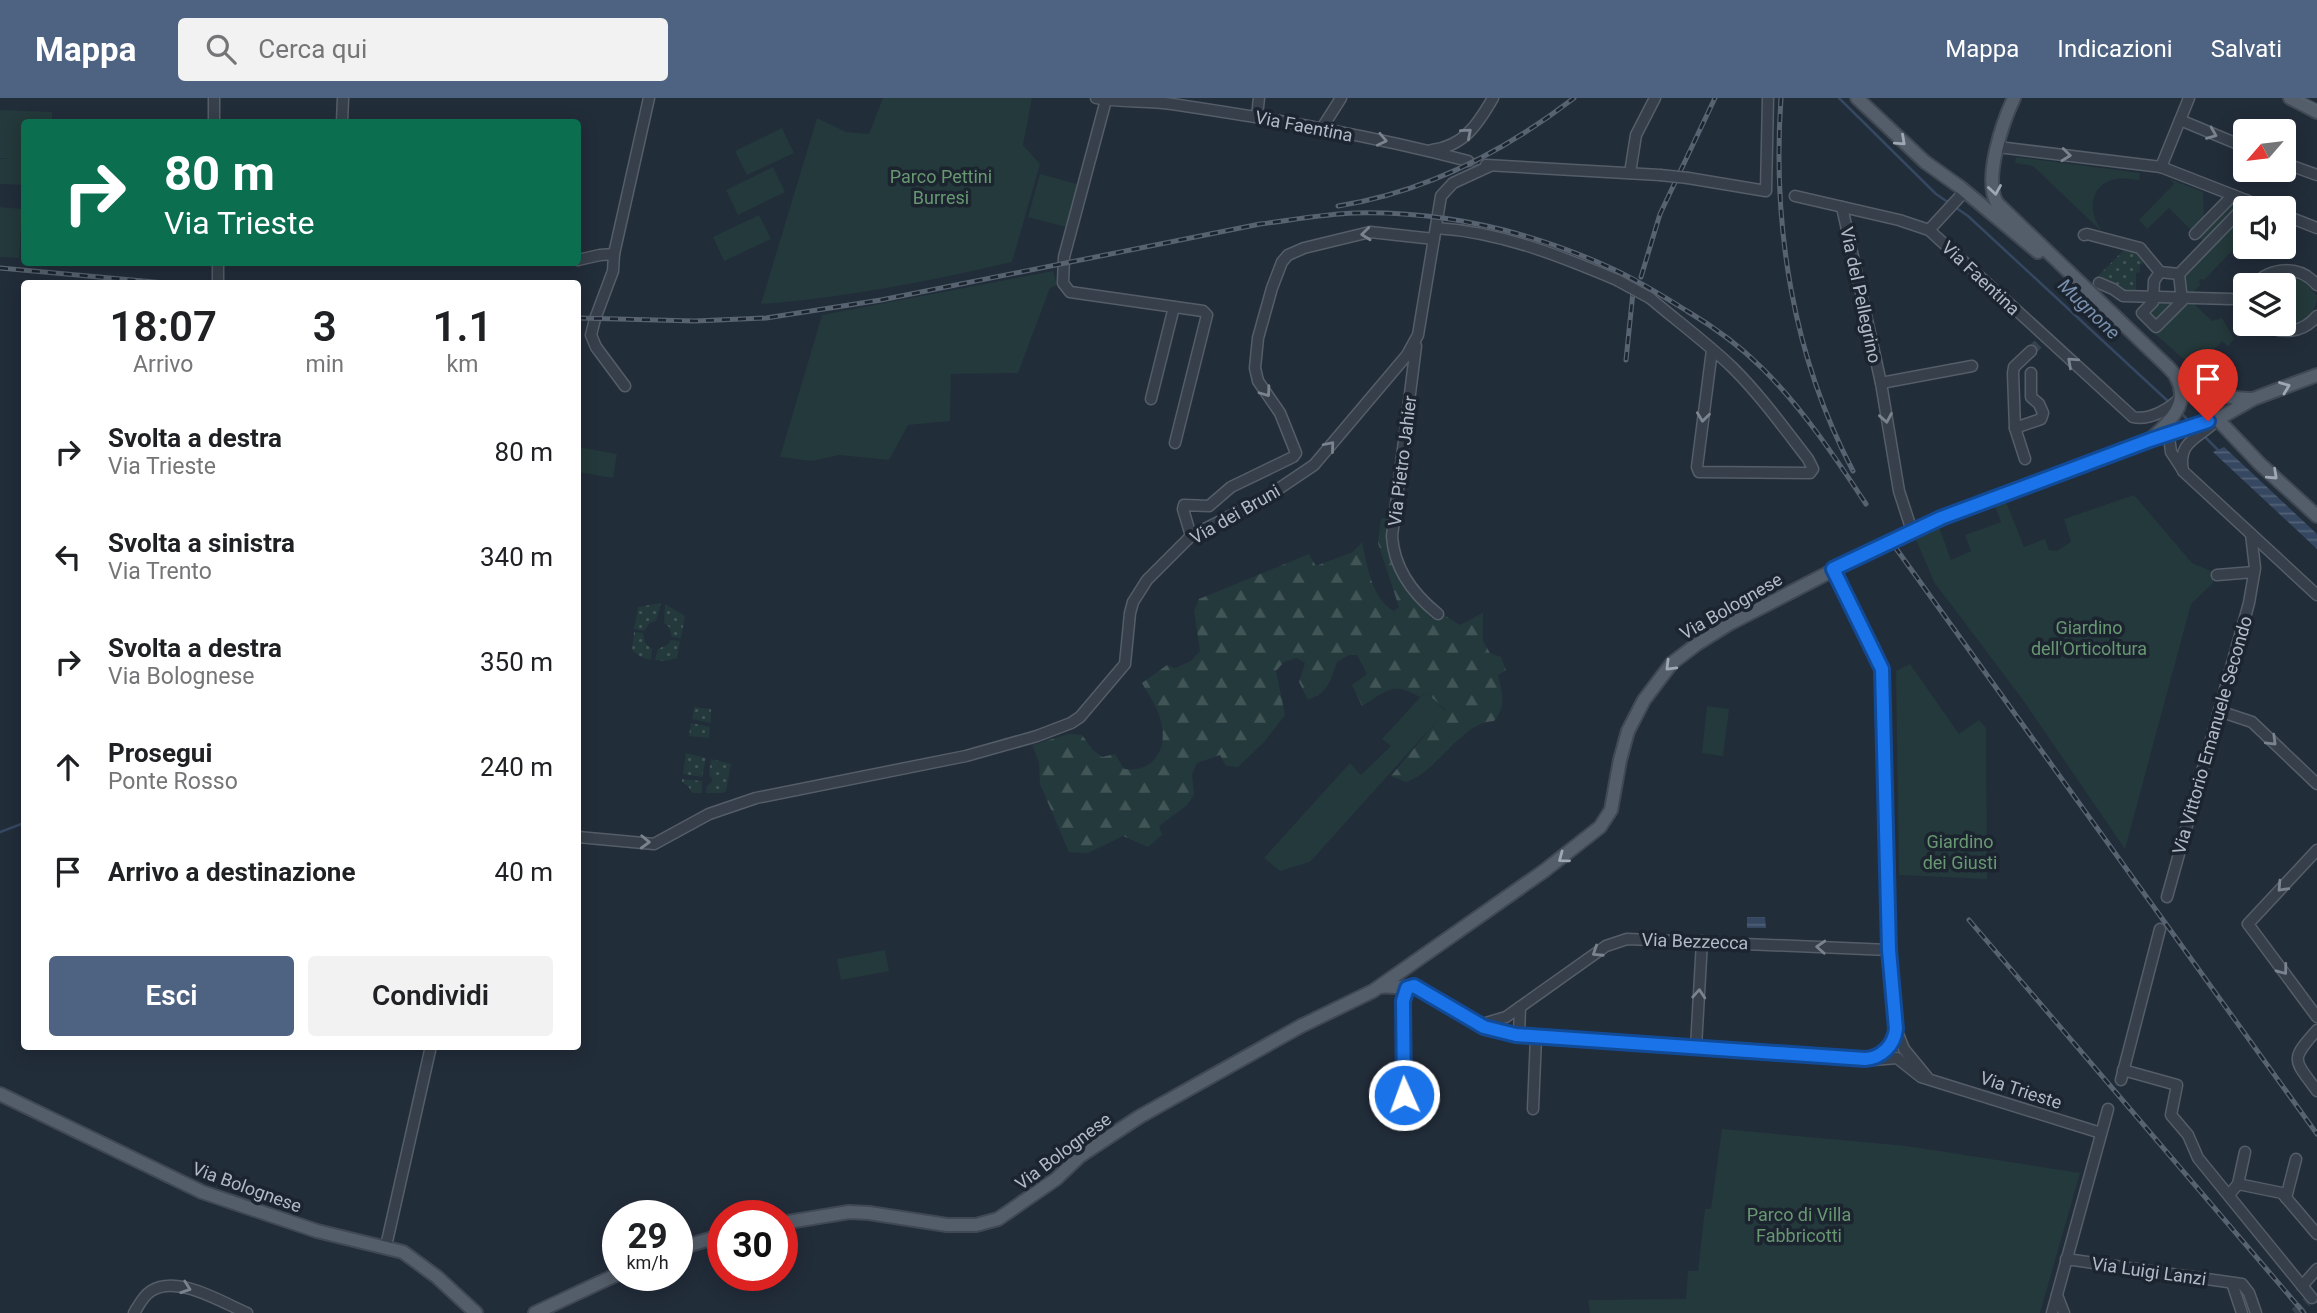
<!DOCTYPE html>
<html lang="it">
<style>
body{margin:0;font-family:Roboto,sans-serif;background:#f2f2f2;color:#202124;height:100vh;display:flex;flex-direction:column;font-size:26px;white-space:nowrap}
*{box-sizing:border-box;margin:0}
p{font-size:23px;color:#757577}
.icon{flex:none;width:38px;height:38px;fill:none;stroke:currentColor;stroke-width:2;stroke-linecap:round;stroke-linejoin:round}
.map{position:relative;flex:1;overflow:hidden}
.drawer{position:absolute;left:21px;top:182px;width:560px;height:770px;display:flex;flex-direction:column;background:#fff;border-radius:7px;box-shadow:0 4px 18px #0003}
.drawer>*{flex:none}
.hud{position:absolute;left:21px;top:21px;width:560px;height:147px;border-radius:7px;box-shadow:0 4px 18px #0003;background:#0b6e4f;color:#fff;overflow:hidden}
.needle{width:46px;rotate:242deg}
.fabs{position:absolute;left:2233px;top:21px;display:grid;gap:14px}
.fabs a{display:grid;place-items:center;width:63px;height:63px;border-radius:7px;background:#fff;box-shadow:0 4px 18px #0003;font-size:35px}
.speed{position:absolute;left:602px;top:1102px;display:flex;gap:14px;font-size:35px;font-weight:700;text-align:center}
.speed>*{display:grid;place-content:center;width:91px;height:91px;border-radius:50%;background:#fff;box-shadow:0 4px 18px #0003;line-height:1}
.speed small{font-size:18px;font-weight:400}
.speed .limit{border:10px solid #d22;background:#fff;color:#111}
.pin{position:absolute;display:grid;place-items:center;width:60px;height:60px;color:#fff;margin:-72px -30px;border-radius:50% 50% 50% 0;rotate:-45deg;box-shadow:0 0 7px #0007}
.pin .icon{rotate:45deg}
.me{position:absolute;width:77px;margin:-38px;rotate:358deg;stroke-linejoin:round;filter:drop-shadow(0 0 5px #0008)}
.turn{display:flex;align-items:center;gap:24px;height:147px;padding:0 28px;font-size:32px}
.turn .icon{width:91px;height:91px;stroke-width:2.5}
.turn b{display:block;font-size:49px;line-height:60px}
.eta{display:flex;justify-content:space-evenly;align-items:center;height:119px;text-align:center}
.eta b{font-size:42px;font-weight:600;line-height:49px}
.primary-button{display:flex;gap:14px;margin-top:auto;padding:14px 28px}
.primary-button a{flex:1;height:80px;border-radius:7px;background:#4e6382;color:#fff;font-size:28px;font-weight:600;line-height:80px;text-align:center}
.primary-button a+a{background:#f2f2f2;color:#202124}
ul{padding:0;list-style:none}
li{display:flex;align-items:center;gap:21px;height:105px;padding:0 28px}
li div{flex:1}
li b{display:block;font-size:26px}
li em{font-style:normal}
header{display:flex;align-items:center;gap:42px;box-sizing:border-box;height:98px;padding:0 35px;background:#4e6382;color:#fff}
header strong{font-size:33px}
nav{display:flex;gap:38px;margin-inline-start:auto;font-size:24px}
.search{width:490px;height:63px;background:#f2f2f2;display:flex;align-items:center;gap:18px;box-sizing:border-box;padding:0 24px;border-radius:7px;color:#757577;font-size:26px}
.map>svg:first-child{display:block}
</style>
<header>
<strong>Mappa</strong>
<div class="search"><svg class="icon" aria-label="search" viewBox="0 0 24 24"><circle cx="10" cy="10" r="6"/><path d="M15 15l6 6"/></svg>Cerca qui</div>
<nav><a>Mappa</a><a>Indicazioni</a><a>Salvati</a></nav>
</header>
<div class="map">
<svg width="2317" height="1215" viewBox="0 0 2317 1215">
<defs>
<pattern id="grass-dots" width="8" height="8" patternUnits="userSpaceOnUse" patternTransform="scale(1.75)"><rect width="8" height="8" fill="#24393b"/><path d="M2 2h.1M6 6h.1" fill="none" stroke="#415456" stroke-width="1.8" stroke-linecap="round"/></pattern>
<pattern id="forest-firs" width="22" height="20" patternUnits="userSpaceOnUse" patternTransform="scale(1.75)"><rect width="22" height="20" fill="#24393b"/><path d="M5 1l3.5 6h-7zM16 11l3.5 6h-7z" fill="#415456"/></pattern>
<pattern id="water-rules" width="6" height="5" patternUnits="userSpaceOnUse" patternTransform="scale(1.75)"><rect width="6" height="5" fill="#364861"/><path d="M0 2.5h6" fill="none" stroke="#516076"/></pattern>
</defs>
<rect width="100%" height="100%" fill="#222d3a"/>
<g fill="url(#grass-dots)">
<polygon points="2126,150 2141,151 2143,166 2140,167 2140,174 2136,175 2136,195 2124,195 2096,180"/>
<polygon points="661,505 656,523 650,525 644,533 634,531 638,509"/>
<polygon points="665,506 685,518 681,540 672,539 669,529 664,525"/>
<polygon points="634,534 643,535 645,545 652,551 651,562 641,559 632,552"/>
<polygon points="671,542 680,543 677,560 665,563 655,562 658,551 667,547"/>
<polygon points="694,609 711,611 711,625 692,621"/>
<polygon points="691,625 710,629 709,640 689,638"/>
<polygon points="686,655 706,660 702,679 683,676"/>
<polygon points="711,661 731,666 726,693 722,695 706,695 707,688 713,683 709,676"/>
<polygon points="682,681 702,683 702,695 692,695 688,688 682,684"/>
</g>
<path fill="url(#forest-firs)" d="M1381,420L1392,421L1397,475L1411,496L1460,527L1483,515V543L1490,555L1501,559L1506,572L1498,577C1502,594 1507,608 1494,623C1461,624 1439,673 1406,684L1391,678L1446,612L1425,594L1420,599C1392,583 1387,593 1362,608L1352,587L1367,576L1357,557H1349L1337,564C1331,582 1328,595 1308,602L1299,584L1305,565L1296,560L1284,564L1276,573L1285,617L1264,644L1238,669L1226,668L1220,657L1197,665L1192,676L1194,697L1186,708L1159,728L1162,737L1148,749L1123,738L1088,755L1069,754L1040,686L1039,664L1032,647L1069,636L1082,637L1092,651L1102,659L1115,656L1124,671C1156,675 1169,648 1160,620C1157,608 1148,596 1142,585L1167,567L1175,570L1191,563L1200,553L1194,513L1199,501L1309,456L1316,468L1353,454L1362,444C1367,467 1372,502 1394,513L1399,509L1378,445Z"/>
<g fill="#24393b">
<path d="M883,0H1032L1023,47L1040,66L1012,164C930,183 845,200 761,206L817,20L846,34L869,36Z"/>
<polygon points="0,12 52,14 52,24 24,24 24,87 0,86 0,61 10,61 0,60"/>
<polygon points="782,30 794,55 747,77 735,53"/>
<path d="M2016,59L2140,75L2139,82C2131,81 2123,79 2116,81C2090,86 2087,113 2101,131L2100,132L2033,68L2015,65Z"/>
<polygon points="773,69 785,94 738,117 726,92"/>
<polygon points="1040,76 1077,86 1066,129 1028,119"/>
<polygon points="2170,81 2203,94 2204,119 2208,119 2194,135 2169,110 2147,131 2139,122 2174,86"/>
<polygon points="2230,104 2242,108 2204,145 2197,137"/>
<polygon points="0,109 22,111 19,160 0,159"/>
<polygon points="2245,109 2248,110 2245,110 2245,139 2204,182 2200,181 2199,185 2201,186 2191,196 2184,196 2185,171"/>
<polygon points="759,117 771,141 724,163 713,139"/>
<polygon points="1053,173 1057,187 1050,190 1018,275 951,276 950,323 908,327 889,362 839,357 812,363 780,359 822,217"/>
<path d="M2281,178L2304,183L2317,198C2317,216 2301,227 2284,225V187H2263Z"/>
<polygon points="2180,203 2159,224 2147,212 2153,206"/>
<polygon points="2185,203 2191,203 2212,223 2222,220 2234,241 2228,248 2222,243 2195,271 2154,235"/>
<polygon points="578,349 617,356 613,380 578,374"/>
<polygon points="2134,397 2192,465 2211,473 2215,478 2213,485 2191,506 2125,751 2023,602 1934,484 1915,439 1939,429 1951,462 1971,453 1965,437 2001,424 1995,408 2006,404 2024,449 2045,441 2049,452 2057,453 2071,444 2064,421"/>
<polygon points="1910,566 1959,636 1979,622 1986,630 1987,781 1899,777 1896,573"/>
<polygon points="1425,594 1446,613 1310,764 1280,773 1264,760 1350,665 1361,677 1391,648 1382,641"/>
<polygon points="1707,608 1729,611 1723,658 1702,655"/>
<polygon points="885,852 889,873 841,882 837,861"/>
<polygon points="1722,1031 1907,1048 2080,1075 2040,1215 1590,1215 1588,1202 1686,1201 1688,1173 1698,1173 1705,1111 1711,1111"/>
</g>
<g fill="url(#water-rules)">
<polygon points="2224,349 2317,436 2317,451 2213,354"/>
<polygon points="1747,819 1765,819 1766,830 1747,830"/>
</g>
<g fill="none" stroke-linecap="round" stroke-linejoin="round">
<g stroke="#364861" stroke-width="2.5">
<polyline points="1839,0 1936,96 1968,118 2171,306"/>
<polyline points="2181,315 2191,325"/>
<polyline points="2203,337 2218,352"/>
<polyline points="0,734 24,725"/>
</g>
<g stroke="#37424f" stroke-width="10" stroke-dasharray="10 5" stroke-linecap="butt">
<polyline points="1468,63 1481,66"/>
<polyline points="2031,253 2041,243"/>
<polyline points="2295,1215 2307,1204"/>
</g>
<defs>
<g id="minor">
<polyline points="214,0 214,24"/>
<path d="M1096,0C1121,5 1147,2 1172,6C1272,21 1370,37 1468,63"/>
<polyline points="1106,2 1064,159 1063,185 1070,194 1203,213 1207,217 1175,345"/>
<polyline points="1257,18 1259,0"/>
<polyline points="2180,22 2245,49"/>
<polyline points="342,24 343,0"/>
<polyline points="1322,30 1341,0"/>
<polyline points="1998,49 2161,69 2266,110"/>
<path d="M1432,52C1464,48 1478,26 1493,0"/>
<polyline points="2284,65 2317,77"/>
<polyline points="1486,67 1660,77"/>
<polyline points="2161,69 2189,0"/>
<polyline points="1630,75 1636,37 1655,0"/>
<polyline points="1688,80 1766,93 1768,0"/>
<path d="M1795,98L1899,122L1929,132L2133,319C2149,323 2170,311 2181,299"/>
<polyline points="1842,109 1881,285 1899,393 1912,433"/>
<polyline points="2284,117 2317,130"/>
<path d="M1436,130C1500,134 1558,157 1617,182"/>
<polyline points="1929,132 1965,93"/>
<polyline points="2195,136 2233,97"/>
<polyline points="2084,137 2087,136 2140,150 2160,174 2179,176 2242,111 2246,102"/>
<polyline points="578,162 600,157 614,156"/>
<polyline points="2160,174 2154,183 2153,204 2142,215 2156,229 2182,203 2179,176"/>
<polyline points="2099,185 2113,191 2123,198 2231,201"/>
<polyline points="218,186 218,164"/>
<path d="M2254,187C2271,168 2300,167 2317,187"/>
<path d="M1650,200C1677,223 1707,245 1733,270C1761,298 1784,330 1808,361L1813,371L1810,375L1699,374L1697,369L1712,252"/>
<path d="M2263,226C2282,237 2303,235 2317,218"/>
<path d="M1416,248L1392,438C1394,471 1413,496 1438,516"/>
<polyline points="1881,285 1972,268"/>
<polyline points="625,288 596,249 591,237 595,221 613,173 614,156 649,0"/>
<polyline points="1151,301 1174,209"/>
<polyline points="2015,330 2041,321 2043,315 2039,306 2031,299 2031,275"/>
<polyline points="2168,331 2171,354 2184,374 2317,497"/>
<polyline points="2025,361 2015,330 2013,275 2014,269 2031,253"/>
<path d="M2183,373C2177,343 2198,341 2216,323"/>
<polyline points="1191,438 1183,411 1184,407 1209,408 1231,389 1293,359 1296,355 1280,315 1258,283 1255,270 1258,240 1272,190 1282,164 1288,157 1304,150 1370,134 1434,141"/>
<polyline points="2217,477 2254,474"/>
<polyline points="2219,613 2252,624 2317,686"/>
<polyline points="578,739 654,746 709,716 756,700 966,658 1037,638 1071,625 1080,619 1125,566 1130,515 1133,504 1147,482 1191,438 1265,400 1314,367 1407,257 1418,237 1441,98 1453,85 1490,68"/>
<polyline points="2317,752 2248,826 2317,919"/>
<polyline points="2167,799 2249,505 2255,470 2251,436"/>
<polyline points="1479,927 1506,919 1606,848 1627,841 1889,852"/>
<polyline points="1896,931 1904,951 1927,979"/>
<path d="M2317,932C2289,963 2294,961 2317,993"/>
<polyline points="1519,938 1520,909"/>
<polyline points="1696,949 1702,843"/>
<polyline points="1873,962 1897,960 1921,979 2101,1035"/>
<polyline points="2123,972 2177,987 2171,1017 2188,1037 2198,1060 2312,1200"/>
<polyline points="2121,982 2160,831"/>
<polyline points="1404,1002 1403,905 1407,890"/>
<polyline points="1533,1011 1536,939"/>
<polyline points="2238,1086 2245,1054"/>
<polyline points="2229,1097 2238,1086 2282,1095 2317,1136"/>
<polyline points="2286,1100 2296,1061"/>
<polyline points="386,1148 431,948"/>
<polyline points="2066,1161 2242,1186 2249,1195 2256,1215"/>
<polyline points="2232,1185 2242,1215"/>
<polyline points="2302,1188 2317,1171"/>
<polyline points="2057,1197 2064,1215"/>
<path d="M134,1215C139,1207 143,1198 151,1193C177,1176 221,1204 247,1215"/>
<polyline points="2052,1215 2108,1011"/>
</g>
<g id="major">
<polyline points="1857,0 1925,64 1960,89 2038,154"/>
<path d="M2014,0C2003,23 1983,81 1997,105L2167,268L2260,366L2317,418"/>
<polyline points="2290,0 2317,14"/>
<path d="M2185,280C2207,294 2227,301 2253,301"/>
<path d="M2152,340C2170,324 2191,304 2176,279"/>
<polyline points="1900,439 1964,411 2152,341 2218,321 2253,301 2317,277"/>
<path d="M1414,888L1484,930L1521,938L1865,961C1882,960 1894,948 1896,931L1889,852L1882,574L1875,554L1833,471"/>
<path d="M1380,889C1391,887 1405,892 1414,888"/>
<polyline points="0,996 202,1094 317,1133 403,1154 437,1179 476,1215"/>
<polyline points="782,1125 849,1114 869,1115 947,1127 976,1127 998,1121 1056,1081 1080,1058 1139,1019 1301,928 1373,893 1544,773 1600,729 1611,712 1620,662 1628,633 1644,602 1672,565 1697,546 1729,526 1886,445"/>
<polyline points="677,1151 723,1137"/>
<polyline points="535,1215 618,1176"/>
</g>
</defs>
<use href="#minor" stroke="#545d68" stroke-width="13"/>
<use href="#major" stroke="#3f4853" stroke-width="16"/>
<use href="#minor" stroke="#363f4a" stroke-width="10"/>
<use href="#major" stroke="#545e6a" stroke-width="12"/>
<polyline stroke="#586371" stroke-width="2" points="2302,0 2317,7"/>
<defs>
<g id="rail">
<path d="M1781,0C1772,128 1793,259 1853,373"/>
<path d="M1338,108C1426,94 1505,53 1574,0"/>
<polyline points="0,170 176,186"/>
<polyline points="1641,179 1660,116 1715,0"/>
<path d="M578,220L695,223L766,220L881,202L1260,126C1292,122 1324,116 1355,115C1445,113 1533,134 1613,171C1639,183 1663,198 1687,213C1714,229 1740,248 1763,271C1803,311 1835,359 1866,406"/>
<polyline points="1626,262 1633,194"/>
<polyline points="1895,449 2317,1036"/>
<polyline points="1969,822 2304,1215"/>
</g>
</defs>
<use href="#rail" stroke="#586371" stroke-width="5"/>
<use href="#rail" stroke="#1b242f" stroke-width="2.5" stroke-dasharray="8" stroke-linecap="butt"/>
<defs>
<g id="minor-bridge">
<polyline points="1660,77 1688,80"/>
<polyline points="1617,182 1650,200"/>
</g>
<polyline id="major-bridge" points="1886,445 1900,439"/>
</defs>
<use href="#minor-bridge" stroke="#545d68" stroke-width="13" stroke-linecap="butt"/>
<use href="#major-bridge" stroke="#3f4853" stroke-width="16" stroke-linecap="butt"/>
<use href="#minor-bridge" stroke="#363f4a" stroke-width="10"/>
<use href="#major-bridge" stroke="#545e6a" stroke-width="12"/>
</g>
<defs><path id="oneway-chevron" d="M-2-3.5L2.5 0L-2 3.5" fill="none" stroke-width="1.6" stroke-linecap="round" stroke-linejoin="round" transform="scale(1.75)"/></defs>
<g stroke="#7a838e">
<use href="#oneway-chevron" transform="translate(1467 35) rotate(-41)"/>
<use href="#oneway-chevron" transform="translate(2212 36) rotate(22)"/>
<use href="#oneway-chevron" transform="translate(1382 42) rotate(12)"/>
<use href="#oneway-chevron" transform="translate(2066 57) rotate(6)"/>
<use href="#oneway-chevron" transform="translate(1366 136) rotate(174)"/>
<use href="#oneway-chevron" transform="translate(2072 264) rotate(-138)"/>
<use href="#oneway-chevron" transform="translate(1266 294) rotate(54)"/>
<use href="#oneway-chevron" transform="translate(1703 319) rotate(97)"/>
<use href="#oneway-chevron" transform="translate(1886 320) rotate(80)"/>
<use href="#oneway-chevron" transform="translate(1330 348) rotate(-50)"/>
<use href="#oneway-chevron" transform="translate(2272 643) rotate(44)"/>
<use href="#oneway-chevron" transform="translate(645 744) rotate(2)"/>
<use href="#oneway-chevron" transform="translate(2282 789) rotate(133)"/>
<use href="#oneway-chevron" transform="translate(1821 849) rotate(-177)"/>
<use href="#oneway-chevron" transform="translate(1597 854) rotate(147)"/>
<use href="#oneway-chevron" transform="translate(2283 872) rotate(53)"/>
<use href="#oneway-chevron" transform="translate(1699 896) rotate(-86)"/>
<use href="#oneway-chevron" transform="translate(186 1190) rotate(19)"/>
</g>
<g stroke="#9ea8b4">
<use href="#oneway-chevron" transform="translate(1901 43) rotate(42)"/>
<use href="#oneway-chevron" transform="translate(1995 92) rotate(81)"/>
<use href="#oneway-chevron" transform="translate(2285 289) rotate(-21)"/>
<use href="#oneway-chevron" transform="translate(2273 377) rotate(43)"/>
<use href="#oneway-chevron" transform="translate(1670 568) rotate(135)"/>
<use href="#oneway-chevron" transform="translate(1563 760) rotate(143)"/>
</g>
<g fill="none" stroke-linecap="round" stroke-linejoin="round">
<defs>
<path id="route" d="M1404,997L1403,903L1407,890L1414,888L1484,929L1516,937L1865,961C1882,960 1894,947 1896,931L1889,852L1882,571L1833,471L1941,420L2150,342L2208,323"/>
</defs>
<use href="#route" stroke="#114b97" stroke-width="18"/>
<use href="#route" stroke="#1a73e8" stroke-width="12"/>
</g>
<g text-anchor="middle" dominant-baseline="central" stroke-width="7" stroke-linejoin="round" paint-order="stroke">
<g font-size="18" fill="#b1bac6" stroke="#1b242f">
<text transform="translate(1304 28) rotate(11)">Via Faentina</text>
<text transform="translate(1981 180) rotate(43)">Via Faentina</text>
<text transform="translate(1861 197) rotate(78)">Via del Pellegrino</text>
<text transform="translate(1402 363) rotate(-83)">Via Pietro Jahier</text>
<text transform="translate(1235 416) rotate(-30)">Via dei Bruni</text>
<text transform="translate(1731 508) rotate(-30)">Via Bolognese</text>
<text transform="translate(2212 637) rotate(-74)">Via Vittorio Emanuele Secondo</text>
<text transform="translate(1695 843) rotate(2)">Via Bezzecca</text>
<text transform="translate(2021 992) rotate(18)">Via Trieste</text>
<text transform="translate(1063 1053) rotate(-37)">Via Bolognese</text>
<text transform="translate(247 1089) rotate(20)">Via Bolognese</text>
<text transform="translate(2149 1173) rotate(8)">Via Luigi Lanzi</text>
</g>
<g font-size="18" fill="#689772" stroke="#1b242f">
<text x="941" y="78">Parco Pettini<tspan x="941" dy="21">Burresi</tspan></text>
<text x="2089" y="529">Giardino<tspan x="2089" dy="21">dell'Orticoltura</tspan></text>
<text x="1960" y="743">Giardino<tspan x="1960" dy="21">dei Giusti</tspan></text>
<text x="1799" y="1116">Parco di Villa<tspan x="1799" dy="21">Fabbricotti</tspan></text>
</g>
<g font-size="19" font-style="italic" fill="#7990ae" stroke="#1b242f">
<text transform="translate(2089 211) rotate(44)">Mugnone</text>
</g>
</g>
</svg>
<div class="fabs">
<a><svg class="needle" viewBox="-14 -14 28 28"><path d="M0-13l5 13h-10z" fill="#e53935"/><path d="M0 13l5-13h-10z" fill="#757577"/></svg></a>
<a><svg class="icon" aria-label="sound" viewBox="0 0 24 24"><path d="M4 9h4l5-4v14l-5-4H4zM17 9q2 3 0 6"/></svg></a>
<a><svg class="icon" aria-label="layers" viewBox="0 0 24 24"><path d="M12 4l9 5-9 5-9-5zM3 14l9 5 9-5"/></svg></a>
</div>
<div class="speed"><div>29<small>km/h</small></div><div class="limit">30</div></div>
<div class="pin" style="left:2208px;top:323px;background:#d93025"><svg class="icon" aria-label="arrive" viewBox="0 0 24 24"><path d="M6 21V4h12l-3 4 3 4H6"/></svg></div>
<svg class="me" style="left:1404px;top:997px" viewBox="-20 -20 40 40"><circle r="17" fill="#1a73e8" stroke="#fff" stroke-width="3"/><path d="M0-11L8 9 0 5-8 9z" fill="#fff"/></svg>
<div class="hud">
<div class="turn"><svg class="icon" aria-label="right" viewBox="0 0 24 24"><path d="M7 20v-9h11M14 6l5 5-5 5"/></svg><div><b>80 m</b>Via Trieste</div></div>
</div>
<section class="drawer">
<div class="eta">
<div><b>18:07</b><p>Arrivo</p></div>
<div><b>3</b><p>min</p></div>
<div><b>1.1</b><p>km</p></div>
</div>
<ul>
<li><svg class="icon" aria-label="right" viewBox="0 0 24 24"><path d="M7 20v-9h11M14 6l5 5-5 5"/></svg><div><b>Svolta a destra</b><p>Via Trieste</p></div><em>80 m</em></li>
<li><svg class="icon" aria-label="left" viewBox="0 0 24 24"><path d="M17 20v-9H6M10 6l-5 5 5 5"/></svg><div><b>Svolta a sinistra</b><p>Via Trento</p></div><em>340 m</em></li>
<li><svg class="icon" aria-label="right" viewBox="0 0 24 24"><path d="M7 20v-9h11M14 6l5 5-5 5"/></svg><div><b>Svolta a destra</b><p>Via Bolognese</p></div><em>350 m</em></li>
<li><svg class="icon" aria-label="ahead" viewBox="0 0 24 24"><path d="M12 20V5M6 11l6-6 6 6"/></svg><div><b>Prosegui</b><p>Ponte Rosso</p></div><em>240 m</em></li>
<li><svg class="icon" aria-label="arrive" viewBox="0 0 24 24"><path d="M6 21V4h12l-3 4 3 4H6"/></svg><div><b>Arrivo a destinazione</b></div><em>40 m</em></li>
</ul>
<div class="primary-button"><a>Esci</a><a>Condividi</a></div>
</section>
</div>
